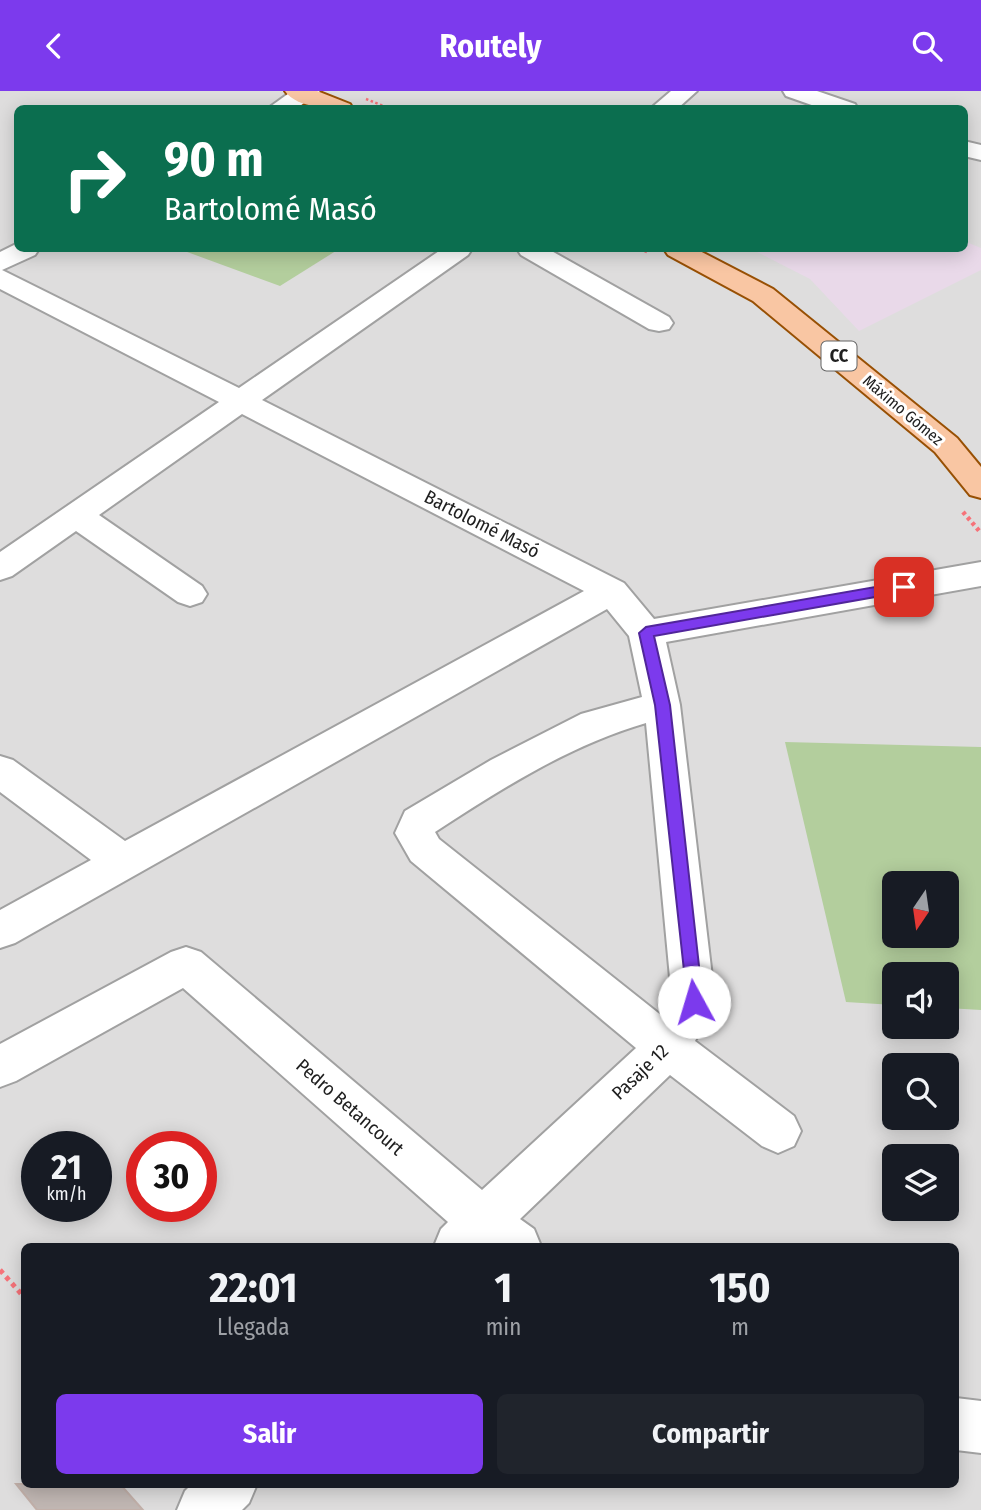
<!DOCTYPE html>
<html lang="es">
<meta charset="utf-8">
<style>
body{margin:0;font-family:"Fira Sans Condensed",sans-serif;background:#20242c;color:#f1f3f6;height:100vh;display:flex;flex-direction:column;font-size:26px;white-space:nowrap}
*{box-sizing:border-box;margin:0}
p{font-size:23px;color:#9ea1a6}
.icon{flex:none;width:38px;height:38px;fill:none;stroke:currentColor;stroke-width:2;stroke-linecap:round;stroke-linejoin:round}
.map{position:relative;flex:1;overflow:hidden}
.sheet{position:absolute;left:21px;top:1152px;width:938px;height:245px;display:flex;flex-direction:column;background:#171b24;border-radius:10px;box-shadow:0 4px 18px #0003}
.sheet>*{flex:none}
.top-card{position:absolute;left:14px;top:14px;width:954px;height:147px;border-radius:10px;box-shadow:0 4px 18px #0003;background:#0b6e4f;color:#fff;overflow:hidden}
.needle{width:46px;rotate:193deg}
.tools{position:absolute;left:882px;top:780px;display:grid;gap:14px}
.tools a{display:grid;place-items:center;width:77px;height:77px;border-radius:10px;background:#171b24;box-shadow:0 4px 18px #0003;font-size:35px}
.speed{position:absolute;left:21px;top:1040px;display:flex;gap:14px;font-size:35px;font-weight:700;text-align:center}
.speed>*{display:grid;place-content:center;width:91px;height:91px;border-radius:50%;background:#171b24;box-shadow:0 4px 18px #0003;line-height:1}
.speed small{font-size:18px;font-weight:400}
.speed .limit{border:10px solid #d22;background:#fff;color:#111}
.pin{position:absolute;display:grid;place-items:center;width:60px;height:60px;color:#fff;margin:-30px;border-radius:14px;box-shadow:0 4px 10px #0006}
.me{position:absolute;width:77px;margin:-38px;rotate:354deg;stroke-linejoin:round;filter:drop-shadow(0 0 5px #0008)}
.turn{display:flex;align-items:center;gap:24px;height:147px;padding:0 35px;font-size:32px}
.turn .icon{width:91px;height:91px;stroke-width:2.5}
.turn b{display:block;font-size:49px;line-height:60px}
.eta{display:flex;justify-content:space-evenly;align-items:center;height:119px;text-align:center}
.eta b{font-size:42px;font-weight:700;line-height:49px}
.primary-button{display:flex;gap:14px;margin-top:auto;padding:14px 35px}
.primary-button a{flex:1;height:80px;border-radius:10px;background:#7c3aed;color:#fff;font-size:28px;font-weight:700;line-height:80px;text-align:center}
.primary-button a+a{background:#20242c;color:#f1f3f6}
header{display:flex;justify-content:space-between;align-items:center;height:91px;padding:0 35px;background:#7c3aed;color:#fff;font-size:32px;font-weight:700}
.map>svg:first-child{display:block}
</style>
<header><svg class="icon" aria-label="back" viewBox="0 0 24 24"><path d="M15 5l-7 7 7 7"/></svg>Routely<svg class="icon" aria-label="search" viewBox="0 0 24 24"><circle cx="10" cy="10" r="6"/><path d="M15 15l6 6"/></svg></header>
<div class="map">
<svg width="981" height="1419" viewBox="0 0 981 1419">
<rect width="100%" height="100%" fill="#f0ece7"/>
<path fill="#dedddd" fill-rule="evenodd" d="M0,0H981V1419H0ZM18,18H964V158H18ZM894,793H947V845H894ZM894,884H947V936H894ZM894,975H947V1027H894ZM37,1055H96V1115H37ZM142,1055H201V1115H142ZM894,1066H947V1118H894ZM24,1155H956V1393H24Z"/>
<polygon fill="#e9d9e9" points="964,150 981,157 981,179 859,240 810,188 751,158 964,158"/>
<g fill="#b3ce9d" fill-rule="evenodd">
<polygon points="179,158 339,158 280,195"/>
<path d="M785,651L981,656V919L947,917V884H894V914L846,911ZM894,793H947V845H894Z"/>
</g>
<polygon fill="#c1b7b3" stroke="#c2b0a9" stroke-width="2" points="16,1393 120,1393 143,1419 37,1419"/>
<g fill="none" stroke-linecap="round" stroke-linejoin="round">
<defs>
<g id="minor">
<polygon points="292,0 320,0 296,18 267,18"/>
<polygon points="671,0 697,0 677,18 650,18"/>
<polygon points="783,0 817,0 855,13 858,18 823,18 786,5"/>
<polygon points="964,50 981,54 981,69 964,65"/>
<path d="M18,152V158H39L35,164L2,179L239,297L442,158H472L468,164L262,309L624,492L654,528L981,471V495L666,551L680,614L715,911L695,950L794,1025L801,1040L794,1055L778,1062L762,1055L670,984L520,1128L534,1138L541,1155H434L441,1138L448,1131L183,897L16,990L0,996V953L171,861L186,856L201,861L482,1099L636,957L411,770L395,742L405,720L491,669L581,623L642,606L629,545L607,518L15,852L0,857V819L91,769L0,701V665L13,669L125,750L584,500L242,323L99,424L202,495L207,503L202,511L190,515L178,511L76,440L12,485L0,489V461L219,311L0,198V161ZM646,632L672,908L662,925L439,748L435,741C501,698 570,654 646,632Z"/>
<polygon points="517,158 548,158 669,226 673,232 669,238 659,240 649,238 521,164"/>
<polygon points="956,1307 981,1310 981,1362 956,1359"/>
<polygon points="192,1393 257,1393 249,1412 242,1419 177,1419 185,1400"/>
</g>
<g id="major">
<path d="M285,0H317L350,13L353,18C334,18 297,18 285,0Z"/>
<polygon points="664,158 696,158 773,198 957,347 981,376 981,407 970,404 935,361 753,210 668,164"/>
</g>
</defs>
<use href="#minor" stroke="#a1a1a1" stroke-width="4"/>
<use href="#major" stroke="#985004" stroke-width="4"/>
<g stroke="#f67279" stroke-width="2.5" stroke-dasharray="2.5 2.5" stroke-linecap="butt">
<polyline points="366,8 391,18"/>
<polyline points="640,158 649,162"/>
</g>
<polyline stroke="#f67279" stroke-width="4.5" stroke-dasharray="3.5 3.5" stroke-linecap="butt" points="963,421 981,442"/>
<polyline stroke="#f67279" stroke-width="5" stroke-dasharray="4.5 4.5" stroke-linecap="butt" points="0,1179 24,1206"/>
<use href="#minor" fill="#fff" fill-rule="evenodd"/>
<use href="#major" fill="#f9c6a3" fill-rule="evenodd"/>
</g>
<polygon fill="#7c3aed" stroke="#51269a" stroke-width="2" points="904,491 911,496 909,500 654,545 670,614 703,911 700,916 694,919 688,916 655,614 639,542 646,536"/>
<g text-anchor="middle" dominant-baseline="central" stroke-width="6" stroke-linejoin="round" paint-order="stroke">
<g font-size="16" fill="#202020" stroke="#fff">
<text transform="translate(903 319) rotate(40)">Máximo Gómez</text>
</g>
<rect fill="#fff" stroke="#636363" stroke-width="2" x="821.5" y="250.5" width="35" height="29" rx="5"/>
<g font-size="18" font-weight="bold" fill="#202020">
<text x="839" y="265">CC</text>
</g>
<g font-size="19" fill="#202020" stroke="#fff">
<text transform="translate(482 433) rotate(27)">Bartolomé Masó</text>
<text transform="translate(640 981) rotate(-44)">Pasaje 12</text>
<text transform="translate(350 1016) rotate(41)">Pedro Betancourt</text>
</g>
</g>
</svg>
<div class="tools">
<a><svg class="needle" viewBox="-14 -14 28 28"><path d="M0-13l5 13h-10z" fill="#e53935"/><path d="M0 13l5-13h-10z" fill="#9ea1a6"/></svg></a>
<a><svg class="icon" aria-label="sound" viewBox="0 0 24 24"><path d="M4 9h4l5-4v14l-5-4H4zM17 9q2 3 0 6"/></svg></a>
<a><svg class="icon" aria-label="search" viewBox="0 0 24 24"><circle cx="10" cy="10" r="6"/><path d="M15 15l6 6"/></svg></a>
<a><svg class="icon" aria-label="layers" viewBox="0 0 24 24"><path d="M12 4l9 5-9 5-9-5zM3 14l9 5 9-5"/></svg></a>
</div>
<div class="speed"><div>21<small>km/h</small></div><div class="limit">30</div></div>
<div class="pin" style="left:904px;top:496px;background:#d93025"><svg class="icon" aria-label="arrive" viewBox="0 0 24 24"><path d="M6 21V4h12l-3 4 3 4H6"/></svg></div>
<svg class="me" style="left:694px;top:911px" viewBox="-20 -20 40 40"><circle r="19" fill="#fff"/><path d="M0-13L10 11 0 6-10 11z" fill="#7c3aed"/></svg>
<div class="top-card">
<div class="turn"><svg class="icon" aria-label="right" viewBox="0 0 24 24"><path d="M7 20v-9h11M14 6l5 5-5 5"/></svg><div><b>90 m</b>Bartolomé Masó</div></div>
</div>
<section class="sheet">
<div class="eta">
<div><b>22:01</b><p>Llegada</p></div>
<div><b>1</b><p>min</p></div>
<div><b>150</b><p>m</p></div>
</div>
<div class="primary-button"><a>Salir</a><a>Compartir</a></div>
</section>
</div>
